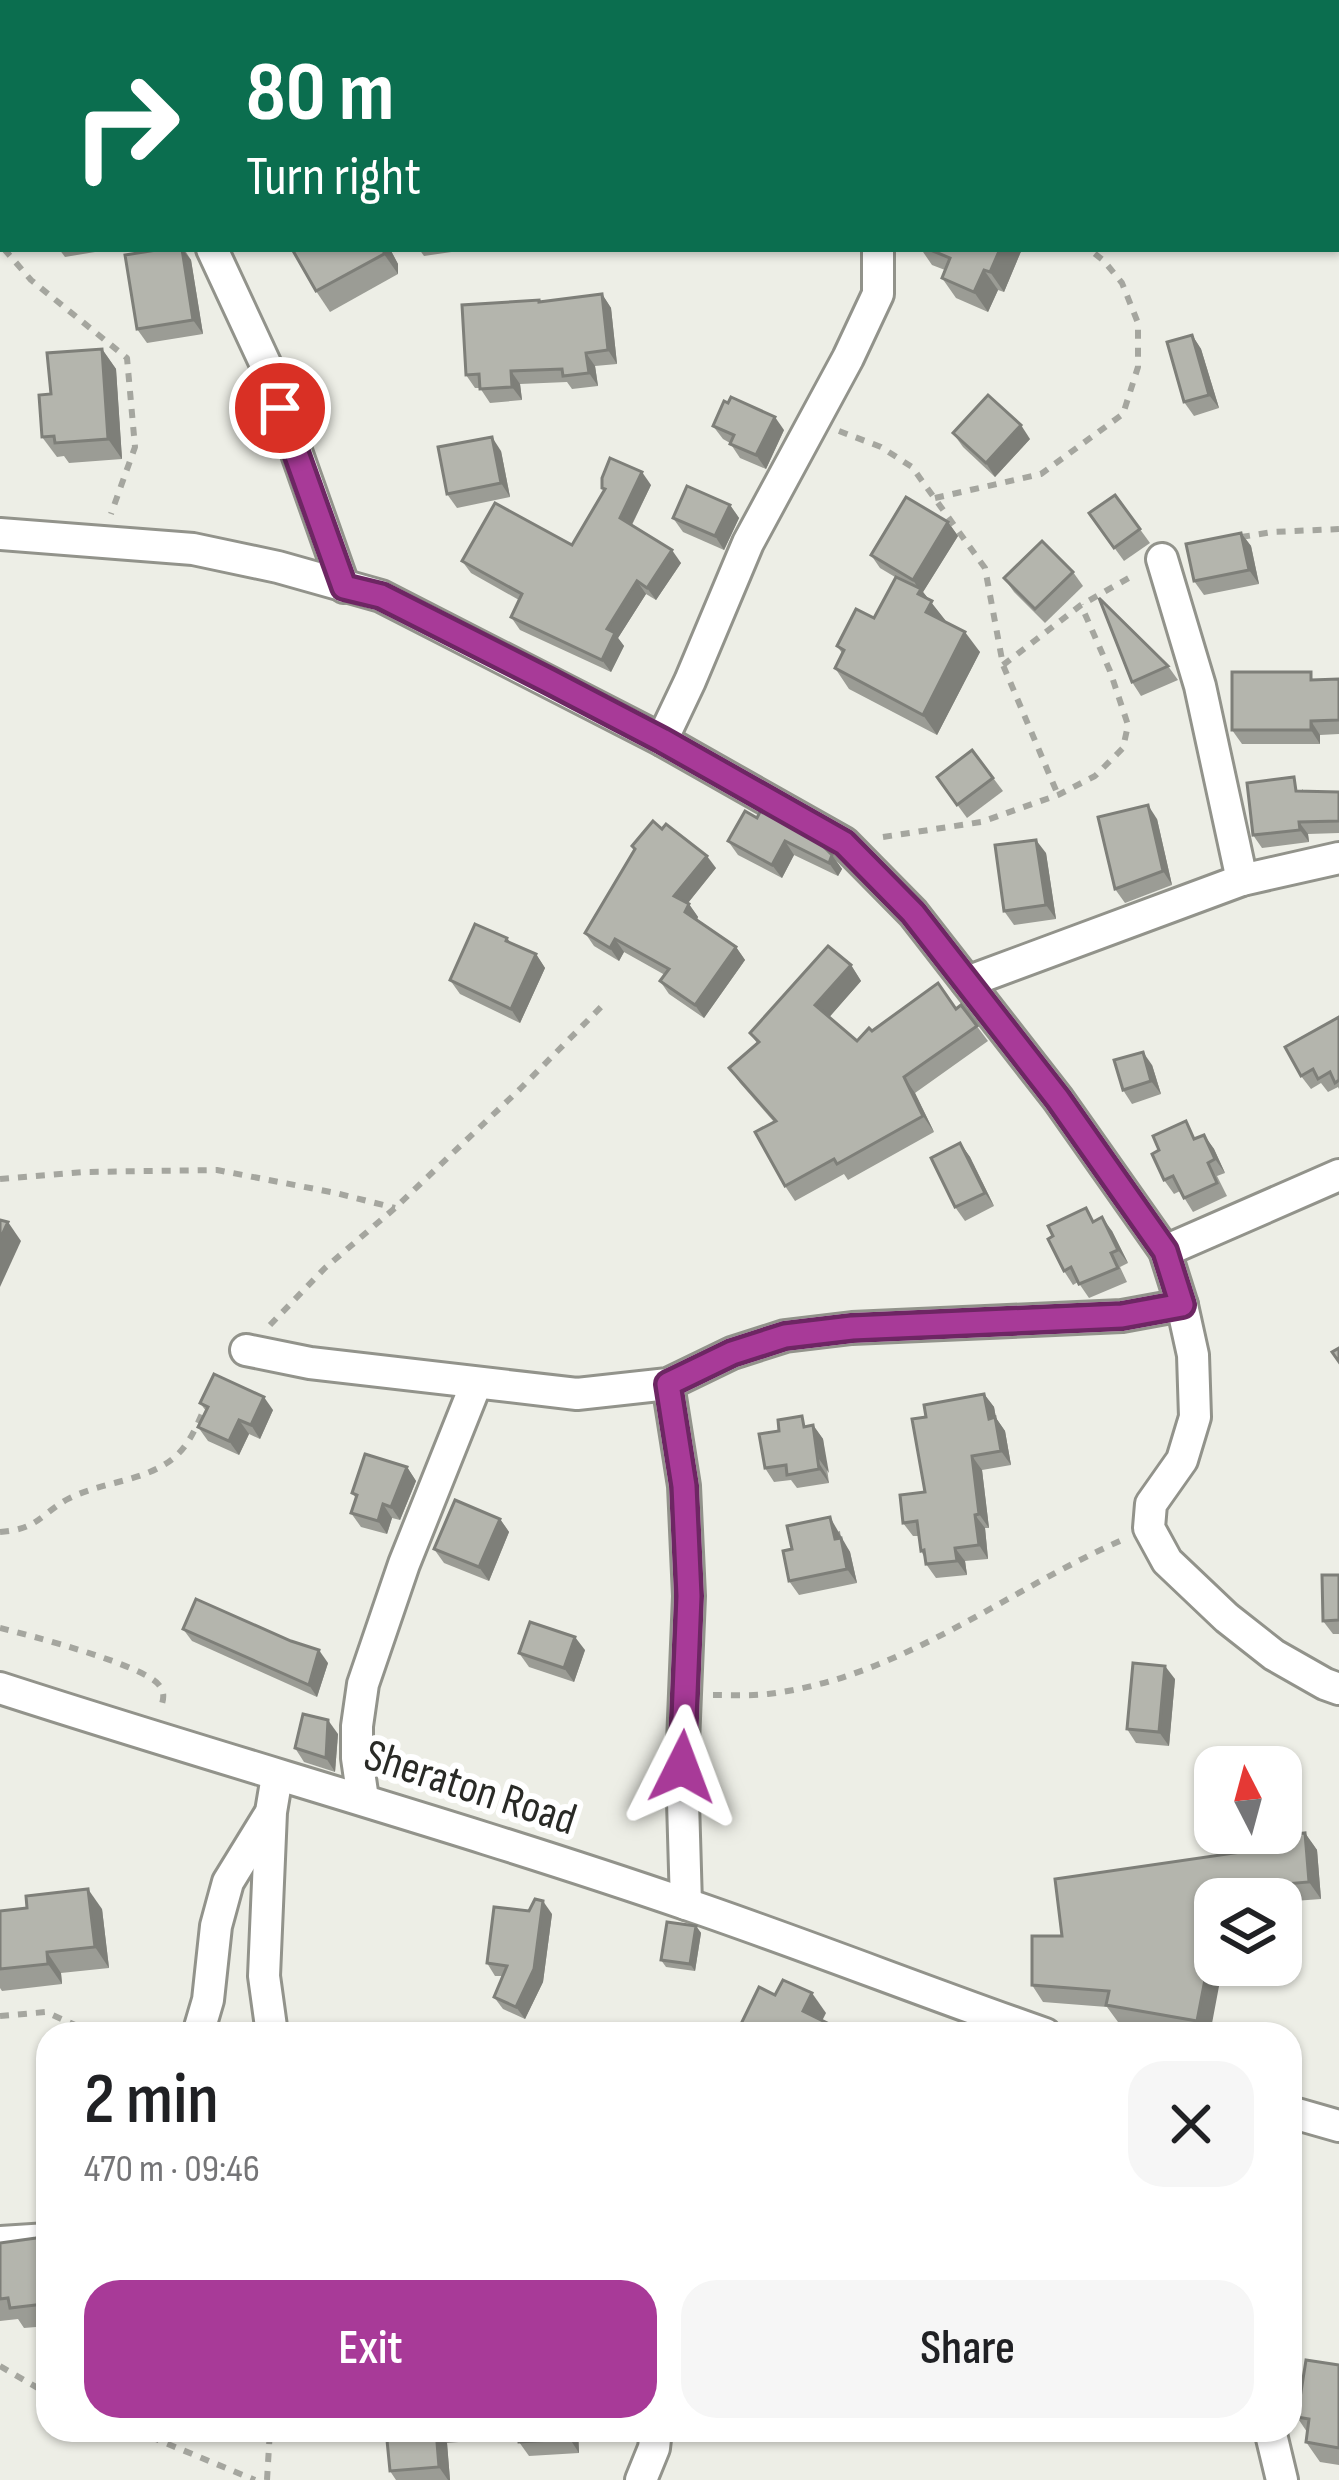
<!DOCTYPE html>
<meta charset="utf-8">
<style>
body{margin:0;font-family:"Sofia Sans Condensed",sans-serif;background:#f6f6f6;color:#202124;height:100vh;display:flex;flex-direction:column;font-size:45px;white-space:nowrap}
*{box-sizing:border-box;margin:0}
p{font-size:39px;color:#757577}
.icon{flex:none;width:66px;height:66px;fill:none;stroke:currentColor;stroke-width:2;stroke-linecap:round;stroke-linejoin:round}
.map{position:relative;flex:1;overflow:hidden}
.sheet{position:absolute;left:36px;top:2022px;width:1266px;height:420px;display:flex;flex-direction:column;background:#fff;border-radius:36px;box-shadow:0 3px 9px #0004}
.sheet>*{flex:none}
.guide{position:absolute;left:0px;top:0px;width:1341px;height:252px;box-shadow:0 3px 9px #0004;background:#0b6e4f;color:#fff;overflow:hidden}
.needle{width:78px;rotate:354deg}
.buttons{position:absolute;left:1194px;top:1746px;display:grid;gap:24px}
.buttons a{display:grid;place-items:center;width:108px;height:108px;border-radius:24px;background:#fff;box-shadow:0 3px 9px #0004;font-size:60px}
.pin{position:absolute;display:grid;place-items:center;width:102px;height:102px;color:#fff;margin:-51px;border:6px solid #fff;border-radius:50%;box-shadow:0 3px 12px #0007}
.me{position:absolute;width:132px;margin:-66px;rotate:3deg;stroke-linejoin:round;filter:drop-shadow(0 0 9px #0008)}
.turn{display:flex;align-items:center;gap:42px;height:252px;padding:0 48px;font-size:54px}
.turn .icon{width:156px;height:156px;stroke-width:2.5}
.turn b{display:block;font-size:84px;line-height:102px}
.round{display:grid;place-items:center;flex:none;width:126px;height:126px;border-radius:36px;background:#f6f6f6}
.headline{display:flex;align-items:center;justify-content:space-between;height:204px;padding:0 48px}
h1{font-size:72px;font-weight:600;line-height:90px}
.primary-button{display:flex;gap:24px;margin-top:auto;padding:24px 48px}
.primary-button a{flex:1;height:138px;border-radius:36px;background:#a83a98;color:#fff;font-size:48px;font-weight:600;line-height:138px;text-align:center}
.primary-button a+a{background:#f6f6f6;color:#202124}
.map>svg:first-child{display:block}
</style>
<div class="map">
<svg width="1339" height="2480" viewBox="0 0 1339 2480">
<rect width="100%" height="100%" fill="#edeee6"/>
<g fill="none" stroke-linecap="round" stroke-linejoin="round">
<defs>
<g id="street">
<polyline points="217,3 217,0"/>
<polyline points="0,213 3,212"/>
<polyline points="212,249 265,363 344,587"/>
<polyline points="0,534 193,549 278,567 381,596 662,740 844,843 913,913 1058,1099 1165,1251 1182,1305 1193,1355 1195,1417 1182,1460 1151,1504 1149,1528 1167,1561 1227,1618 1274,1655 1325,1684 1339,1689"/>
<polyline points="1162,559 1200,686 1242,880"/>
<polyline points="662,740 690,681 748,543 848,358 878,294 878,249"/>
<polyline points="967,982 1242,880 1339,858"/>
<polyline points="1165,1251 1339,1175"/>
<polyline points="246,1350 310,1363 577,1394 668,1384 732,1353 785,1336 852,1328 1122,1316 1182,1305"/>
<polyline points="668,1384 684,1486 689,1596 682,1767 686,1904"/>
<path d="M0,1688C228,1762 459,1826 686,1904C806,1945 925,1992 1045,2034"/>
<polyline points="363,1799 357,1758 357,1726 363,1684 404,1564 476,1384"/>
<polyline points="198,2034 208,2000 216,1926 228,1882 268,1817"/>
<polyline points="272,2034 264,1976 271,1812 277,1776"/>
<polyline points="1290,2112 1339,2126"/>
<polyline points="0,2242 48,2239"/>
<polyline points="1270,2430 1282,2480"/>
<polyline points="641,2480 654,2448 656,2430"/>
</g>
</defs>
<use href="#street" stroke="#92938b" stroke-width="36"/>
<g stroke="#a5a69f" stroke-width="6" stroke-dasharray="9 9" stroke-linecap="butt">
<polyline points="589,0 590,3"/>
<polyline points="0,60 3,59"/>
<polyline points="4,249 31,280 127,358 135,447 111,514"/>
<polyline points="839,431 881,447 912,467 985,568 1003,665 1058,795"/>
<polyline points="935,498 1041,474 1123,414 1138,367 1138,323 1122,283 1104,261 1089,249"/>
<polyline points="1241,537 1273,532 1339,529"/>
<polyline points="1003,665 1081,605 1134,575"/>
<polyline points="883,837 981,822 1058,795 1095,776 1123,748 1128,725 1110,671 1081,605"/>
<polyline points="0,1179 83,1172 217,1170 336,1193 395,1208"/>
<polyline points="270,1325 325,1268 395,1208 520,1089 601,1007"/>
<path d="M0,1532C37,1529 38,1517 66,1500C100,1481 150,1482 178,1454C192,1440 198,1422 206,1405"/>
<path d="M0,1628C29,1635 144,1665 159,1685C166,1694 163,1700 160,1711"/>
<path d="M713,1695C731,1695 750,1696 768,1694C900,1678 1004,1592 1122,1540"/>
<polyline points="0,2016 46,2012 95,2034"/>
<polyline points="0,2366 48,2394"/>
<polyline points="134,2430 255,2480"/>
<polyline points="267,2480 270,2430"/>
</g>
<use href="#street" stroke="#fff" stroke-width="30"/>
</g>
<g fill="#9b9c95">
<polygon points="868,0 973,0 972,3 870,3"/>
<polygon points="59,249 113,249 65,257"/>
<polygon points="163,249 184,249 191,260 203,334 147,343 137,329"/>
<polygon points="292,249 390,249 398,264 398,274 330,312 316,291"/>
<polygon points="419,249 472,249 424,256"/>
<polygon points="921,249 1022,249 1004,292 998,290 988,312 956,298 942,278 945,270 932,265"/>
<polygon points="602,294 611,308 617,364 595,366 598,386 572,389 567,382 520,384 522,400 490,403 480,388 475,388 466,375 541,302"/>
<polygon points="1192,335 1201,349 1219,408 1194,416 1184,402"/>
<polygon points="102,349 116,369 122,459 69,463 64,456 57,457 42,437 51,394"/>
<polygon points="713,426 784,430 766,469 740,458 730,443 723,439"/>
<polygon points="953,433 1030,439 995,477 963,447"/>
<polygon points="501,451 510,497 457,508 447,494"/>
<polygon points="651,485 632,525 681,563 656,600 646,594 618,638 624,646 611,672 520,630 511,617 519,600 471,573 462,561 572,545 604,491 602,488"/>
<polygon points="1115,495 1150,543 1124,561 1089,513"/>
<polygon points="730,505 739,518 724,550 683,532 673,518"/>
<polygon points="948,522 958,536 923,592 946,622 980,652 937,735 849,689 835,668 842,653 837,646 874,618 895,577 880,568 871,555"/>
<polygon points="1241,533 1251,546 1259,584 1204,595 1194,581"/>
<polygon points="1073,572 1083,586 1045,623 1014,592 1004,578"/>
<polygon points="1168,666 1178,680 1141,696 1132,682"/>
<polygon points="1339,679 1339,734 1320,735 1320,744 1242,744 1232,730 1317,680"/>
<polygon points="972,750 1003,791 967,818 937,777"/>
<polygon points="1303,789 1303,791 1339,792 1339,833 1308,834 1309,842 1262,848 1253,835"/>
<polygon points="757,818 832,855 842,869 838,876 794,855 782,878 738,855 728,841"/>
<polygon points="1157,819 1172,885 1125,903 1115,889"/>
<polygon points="632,846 716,868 688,903 698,917 697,920 736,947 745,960 704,1018 669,994 660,981 665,975 624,952 619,961 594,946 585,933 635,850"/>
<polygon points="1046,853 1056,919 1014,925 1004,911"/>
<polygon points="507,938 511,943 536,954 545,968 520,1023 460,994 450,980"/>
<polygon points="851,965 861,981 829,1017 857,1041 872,1031 956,1009 961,1005 988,1041 915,1093 934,1132 848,1180 844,1174 795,1201 785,1186 774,1122 740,1083 729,1068 757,1043 750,1033"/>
<polygon points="1339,1017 1339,1089 1338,1087 1328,1092 1321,1083 1311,1089 1301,1076"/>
<polygon points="1152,1065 1161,1094 1132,1104 1123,1090"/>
<polygon points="1204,1135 1214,1149 1225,1173 1217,1176 1227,1196 1193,1212 1180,1191 1174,1194 1164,1180 1197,1138"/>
<polygon points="960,1143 970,1157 994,1206 965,1221 955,1207"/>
<polygon points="1095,1221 1112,1231 1128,1263 1120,1267 1127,1282 1089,1298 1078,1282 1073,1285 1064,1271"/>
<polygon points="984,1394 994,1407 996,1418 1005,1431 1011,1465 982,1470 989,1528 985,1528 988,1559 965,1561 967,1575 936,1578 926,1564 925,1558 921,1551 919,1536 913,1536 903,1523 925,1492 926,1417"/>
<polygon points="200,1403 273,1410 260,1439 249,1434 239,1455 208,1441 198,1427 206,1411"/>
<polygon points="813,1425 823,1439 829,1483 797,1488 791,1480 774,1482 765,1468 809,1426"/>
<polygon points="407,1467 416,1481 400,1520 392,1518 387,1534 361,1527 351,1513 356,1498 352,1493"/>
<polygon points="500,1519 509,1532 489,1581 444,1563 434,1549"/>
<polygon points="840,1531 841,1539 850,1552 857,1583 799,1595 789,1581 792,1549"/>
<polygon points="1339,1575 1339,1634 1333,1634 1323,1621"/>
<polygon points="183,1629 328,1663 317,1697 192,1641"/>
<polygon points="585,1650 574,1682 529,1667 519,1653"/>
<polygon points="1175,1679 1169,1746 1136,1743 1127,1729"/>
<polygon points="338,1734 335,1772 304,1762 295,1748"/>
<polygon points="1305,1833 1317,1850 1321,1899 1281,1902 1281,1899 1215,1899 1210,2034 1190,2034 1118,2022 1107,2007 1043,2002 1032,1985 1062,1936"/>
<polygon points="27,1908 102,1909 109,1968 61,1973 62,1984 2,1991 0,1988 0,1911"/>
<polygon points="552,1914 543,1982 525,2019 503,2009 494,1997 502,1976 495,1976 487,1963"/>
<polygon points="696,1926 701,1933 695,1971 666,1967 661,1960"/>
<polygon points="48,2230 48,2326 24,2328 18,2319 0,2321 0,2243 36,2238"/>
<polygon points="1339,2365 1339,2465 1320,2462 1306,2442 1307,2432 1297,2417"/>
<polygon points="386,2430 481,2430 482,2440 447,2443 450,2480 396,2480 390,2471"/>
<polygon points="578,2430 579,2453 529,2456 519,2442"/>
</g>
<g fill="#7e7f79">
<polygon points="955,0 973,0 972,3 954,3"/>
<polygon points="182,249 191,260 203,334 193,320"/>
<polygon points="384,249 390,249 398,264 398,274 384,254"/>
<polygon points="1000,249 1022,249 1004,292 990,272"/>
<polygon points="984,270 998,290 988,312 974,292"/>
<polygon points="602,294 611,308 617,364 608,350"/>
<polygon points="1192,335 1201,349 1219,408 1209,395"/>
<polygon points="102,349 116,369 122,459 108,439"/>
<polygon points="586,353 595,366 598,386 589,373"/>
<polygon points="511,371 520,384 522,400 512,387"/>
<polygon points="775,417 784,430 766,469 756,455"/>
<polygon points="1021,425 1030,439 995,477 986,463"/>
<polygon points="492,437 501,451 510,497 501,483"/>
<polygon points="642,472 651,485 629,530 620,518"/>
<polygon points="730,505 739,518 724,550 715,536"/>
<polygon points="948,522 958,536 923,592 946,621 926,612 918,594 920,591 913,580"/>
<polygon points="1241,533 1251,546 1259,584 1249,570"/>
<polygon points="672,550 681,563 656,600 647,588"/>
<polygon points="637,581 646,594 618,638 624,646 611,672 602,660 607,629"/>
<polygon points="965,632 980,652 937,735 923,715"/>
<polygon points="1311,721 1320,735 1320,744 1311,730"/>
<polygon points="1148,805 1157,819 1172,885 1163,871"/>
<polygon points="1299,822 1308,834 1309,842 1300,830"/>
<polygon points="1036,840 1046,853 1056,919 1046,905"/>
<polygon points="785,841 794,855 782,878 772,865"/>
<polygon points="832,855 842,869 838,876 829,863"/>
<polygon points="707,856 716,868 683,909 674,896"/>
<polygon points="689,904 698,917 694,925 685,912"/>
<polygon points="615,939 624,952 619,961 610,948"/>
<polygon points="736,947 745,960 704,1018 695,1005"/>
<polygon points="536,954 545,968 520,1023 511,1009"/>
<polygon points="851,965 861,981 826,1021 815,1005"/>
<polygon points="1143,1052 1152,1065 1161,1094 1151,1081"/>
<polygon points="904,1077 915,1093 934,1132 923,1116"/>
<polygon points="1204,1135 1214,1149 1225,1173 1215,1159"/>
<polygon points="960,1143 970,1157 994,1206 985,1193"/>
<polygon points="1102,1217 1112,1231 1128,1263 1118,1250"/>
<polygon points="8,1222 21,1241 0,1287 0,1239"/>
<polygon points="984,1394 994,1407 996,1418 1005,1431 1011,1465 1001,1451 989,1419"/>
<polygon points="264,1397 273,1410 260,1439 251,1425"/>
<polygon points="239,1420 249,1434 239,1455 229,1441"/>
<polygon points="813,1425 823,1439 829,1473 819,1459"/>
<polygon points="972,1456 982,1470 989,1528 979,1514"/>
<polygon points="817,1460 826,1474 829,1483 819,1469"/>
<polygon points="407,1467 416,1481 400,1520 391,1507"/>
<polygon points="383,1504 392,1518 387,1534 378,1521"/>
<polygon points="975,1515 985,1528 988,1559 979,1545"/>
<polygon points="830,1517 850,1552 857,1583 847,1569 835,1539"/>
<polygon points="500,1519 509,1532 489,1581 479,1567"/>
<polygon points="955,1548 965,1561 967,1575 957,1561"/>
<polygon points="575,1637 585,1650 574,1682 564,1668"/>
<polygon points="319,1650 328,1663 317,1697 309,1685"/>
<polygon points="1165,1666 1175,1679 1169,1746 1159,1732"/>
<polygon points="328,1720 338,1734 335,1772 326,1758"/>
<polygon points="1305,1833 1317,1850 1321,1899 1309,1882"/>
<polygon points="88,1889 102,1909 109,1968 95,1947"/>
<polygon points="1212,1890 1218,1899 1215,1899 1215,1965 1223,1965 1210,2034 1207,2034 1197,2021"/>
<polygon points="543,1901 552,1914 543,1982 525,2019 516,2007"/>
<polygon points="696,1926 701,1933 695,1971 690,1964"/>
<polygon points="47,1952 61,1973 62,1984 48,1964"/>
<polygon points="812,1993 826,2013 817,2031 803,2011"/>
<polygon points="827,2023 835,2034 821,2034"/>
<polygon points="436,2430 438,2430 447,2443 450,2480 448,2480 439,2467"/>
<polygon points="569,2430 578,2430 579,2453 570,2439"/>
</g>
<g fill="#b4b5ad" stroke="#7e7f79" stroke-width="3">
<polygon points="745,0 825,0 824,3 744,3"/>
<polygon points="929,0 955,0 954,3"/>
<polygon points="1046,0 1106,0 1115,3 1045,3"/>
<polygon points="163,249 182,249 193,320 137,329 125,255"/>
<polygon points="292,249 384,249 384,254 316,291"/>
<polygon points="928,249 1000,249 990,272 984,270 974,292 942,278 950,258"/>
<polygon points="602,294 608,350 586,353 589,373 563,376 562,369 511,371 512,387 480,389 479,374 466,375 462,305 539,300 539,302"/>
<polygon points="1192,335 1209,395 1184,402 1167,342"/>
<polygon points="102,349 108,439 55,443 54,436 42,437 39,395 51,394 47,353"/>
<polygon points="988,395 1021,425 986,463 953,433"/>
<polygon points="731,397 775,417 756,455 730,444 734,435 713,426 724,401 728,403"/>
<polygon points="492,437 501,483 447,494 438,447"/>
<polygon points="610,458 642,472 620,518 672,550 647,588 637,581 607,629 615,633 602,660 511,617 522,594 462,561 495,503 572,545 605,489 602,488 602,478"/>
<polygon points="687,486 730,505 715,536 673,518"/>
<polygon points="1115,495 1140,529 1114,548 1089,513"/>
<polygon points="906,497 948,522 913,580 871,555"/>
<polygon points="1241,533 1249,570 1194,581 1186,544"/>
<polygon points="1042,541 1073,572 1035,609 1004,578"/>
<polygon points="896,577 921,589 918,594 932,601 926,612 965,632 923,715 835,668 844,650 837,646 856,609 874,618"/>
<polygon points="1099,598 1168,666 1132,682"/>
<polygon points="1232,672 1311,672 1311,680 1339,679 1339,720 1311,721 1311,730 1232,730"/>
<polygon points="972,750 993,778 957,805 937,777"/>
<polygon points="1294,777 1296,791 1339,792 1339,821 1299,822 1300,830 1253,835 1247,783"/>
<polygon points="1148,805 1163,871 1115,889 1098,817"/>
<polygon points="761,810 822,845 832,855 829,863 785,841 772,865 728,841 745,811 757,818"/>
<polygon points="653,821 662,829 666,824 707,856 674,896 689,904 685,912 736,947 695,1005 660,981 669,969 615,939 610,948 585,933 635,849 632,846"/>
<polygon points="1036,840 1046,905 1004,911 995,845"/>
<polygon points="475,924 507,938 506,941 536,954 511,1009 450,980"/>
<polygon points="828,946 851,965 815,1005 857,1041 869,1028 872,1031 938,983 956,1009 961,1005 977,1026 904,1077 923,1116 837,1164 834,1159 785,1186 755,1132 776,1121 729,1068 759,1042 750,1033"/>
<polygon points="1339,1017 1339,1080 1335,1083 1330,1072 1318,1079 1313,1069 1301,1076 1285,1047"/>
<polygon points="1143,1052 1151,1081 1123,1090 1114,1060"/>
<polygon points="1186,1121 1194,1139 1204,1135 1215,1159 1208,1163 1217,1183 1184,1198 1173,1176 1164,1180 1152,1154 1159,1150 1153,1136"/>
<polygon points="960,1143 985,1193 955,1207 931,1158"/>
<polygon points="1086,1208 1093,1222 1102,1217 1118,1250 1111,1253 1118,1268 1079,1284 1071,1267 1064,1271 1048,1239 1053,1236 1048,1226"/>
<polygon points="0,1220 8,1222 0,1239"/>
<polygon points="1339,1348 1339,1362 1332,1352"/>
<polygon points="214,1374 264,1397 251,1425 239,1420 229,1441 198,1427 208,1407 200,1403"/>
<polygon points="984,1394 989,1419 995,1417 1001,1451 972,1456 979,1514 975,1515 979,1545 955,1548 957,1561 926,1564 924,1550 921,1551 917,1521 903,1523 900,1495 925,1492 912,1419 926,1417 924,1405"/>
<polygon points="802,1416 804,1427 813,1425 819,1469 787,1475 786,1465 765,1468 759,1434 779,1431 778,1420"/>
<polygon points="365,1454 407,1467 391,1507 383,1504 378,1521 351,1513 357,1495 352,1493"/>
<polygon points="455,1500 500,1519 479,1567 434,1549"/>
<polygon points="830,1517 835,1539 841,1538 847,1569 789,1581 783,1551 792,1549 787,1526"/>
<polygon points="1322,1575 1339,1575 1339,1620 1323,1621"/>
<polygon points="196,1599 291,1641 319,1650 309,1685 183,1629"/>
<polygon points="530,1622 575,1637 564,1668 519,1653"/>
<polygon points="1133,1663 1165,1666 1159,1732 1127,1729"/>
<polygon points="303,1714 328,1720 326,1758 295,1748"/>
<polygon points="1305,1833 1309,1882 1212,1890 1212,1943 1197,2021 1106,2005 1109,1991 1032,1985 1032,1936 1062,1936 1055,1879 1276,1847 1275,1836"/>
<polygon points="88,1889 95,1947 47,1952 48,1964 0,1969 0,1911 27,1908 26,1896"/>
<polygon points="535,1899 543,1901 534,1969 516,2007 494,1997 507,1966 487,1963 494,1907 529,1911"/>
<polygon points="667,1922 696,1926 690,1964 661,1960"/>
<polygon points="783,1980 812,1993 803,2011 827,2023 821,2034 746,2034 738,2030 759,1987 775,1995"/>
<polygon points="48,2230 48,2296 43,2297 44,2304 10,2308 8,2298 0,2299 0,2243 36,2238"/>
<polygon points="1306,2360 1339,2365 1339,2448 1306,2442 1309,2419 1297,2417"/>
<polygon points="386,2430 436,2430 439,2467 390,2471"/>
<polygon points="518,2430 569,2430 570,2439 519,2442"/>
</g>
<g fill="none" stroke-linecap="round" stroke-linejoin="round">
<defs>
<polyline id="route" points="280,408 344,587 381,596 549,681 662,740 844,843 913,913 1058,1099 1165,1251 1182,1305 1122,1316 852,1328 785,1336 732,1353 668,1384 684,1486 689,1596 682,1767"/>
</defs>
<use href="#route" stroke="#6d2663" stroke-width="30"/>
<use href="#route" stroke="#a83a98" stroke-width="21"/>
</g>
<g text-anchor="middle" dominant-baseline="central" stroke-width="12" stroke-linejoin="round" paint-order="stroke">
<g font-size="45" fill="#292a26" stroke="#fff">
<text transform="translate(470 1788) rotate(18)">Sheraton Road</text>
</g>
</g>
</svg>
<div class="buttons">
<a><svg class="needle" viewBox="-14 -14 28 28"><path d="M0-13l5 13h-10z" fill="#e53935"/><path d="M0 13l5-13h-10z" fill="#757577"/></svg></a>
<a><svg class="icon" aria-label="layers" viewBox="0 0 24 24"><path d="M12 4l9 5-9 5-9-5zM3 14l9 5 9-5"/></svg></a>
</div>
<div class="pin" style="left:280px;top:408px;background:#d93025"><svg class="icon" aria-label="arrive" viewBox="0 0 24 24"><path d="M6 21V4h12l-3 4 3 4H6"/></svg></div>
<svg class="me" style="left:682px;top:1767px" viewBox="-20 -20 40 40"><path d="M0-17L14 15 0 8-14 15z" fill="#a83a98" stroke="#fff" stroke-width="4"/></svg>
<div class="guide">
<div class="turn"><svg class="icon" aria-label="right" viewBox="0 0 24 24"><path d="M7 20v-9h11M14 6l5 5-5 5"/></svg><div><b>80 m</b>Turn right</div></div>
</div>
<section class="sheet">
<div class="headline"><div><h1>2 min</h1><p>470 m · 09:46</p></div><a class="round"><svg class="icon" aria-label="close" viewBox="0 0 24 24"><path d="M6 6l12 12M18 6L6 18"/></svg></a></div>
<div class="primary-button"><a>Exit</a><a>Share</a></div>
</section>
</div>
